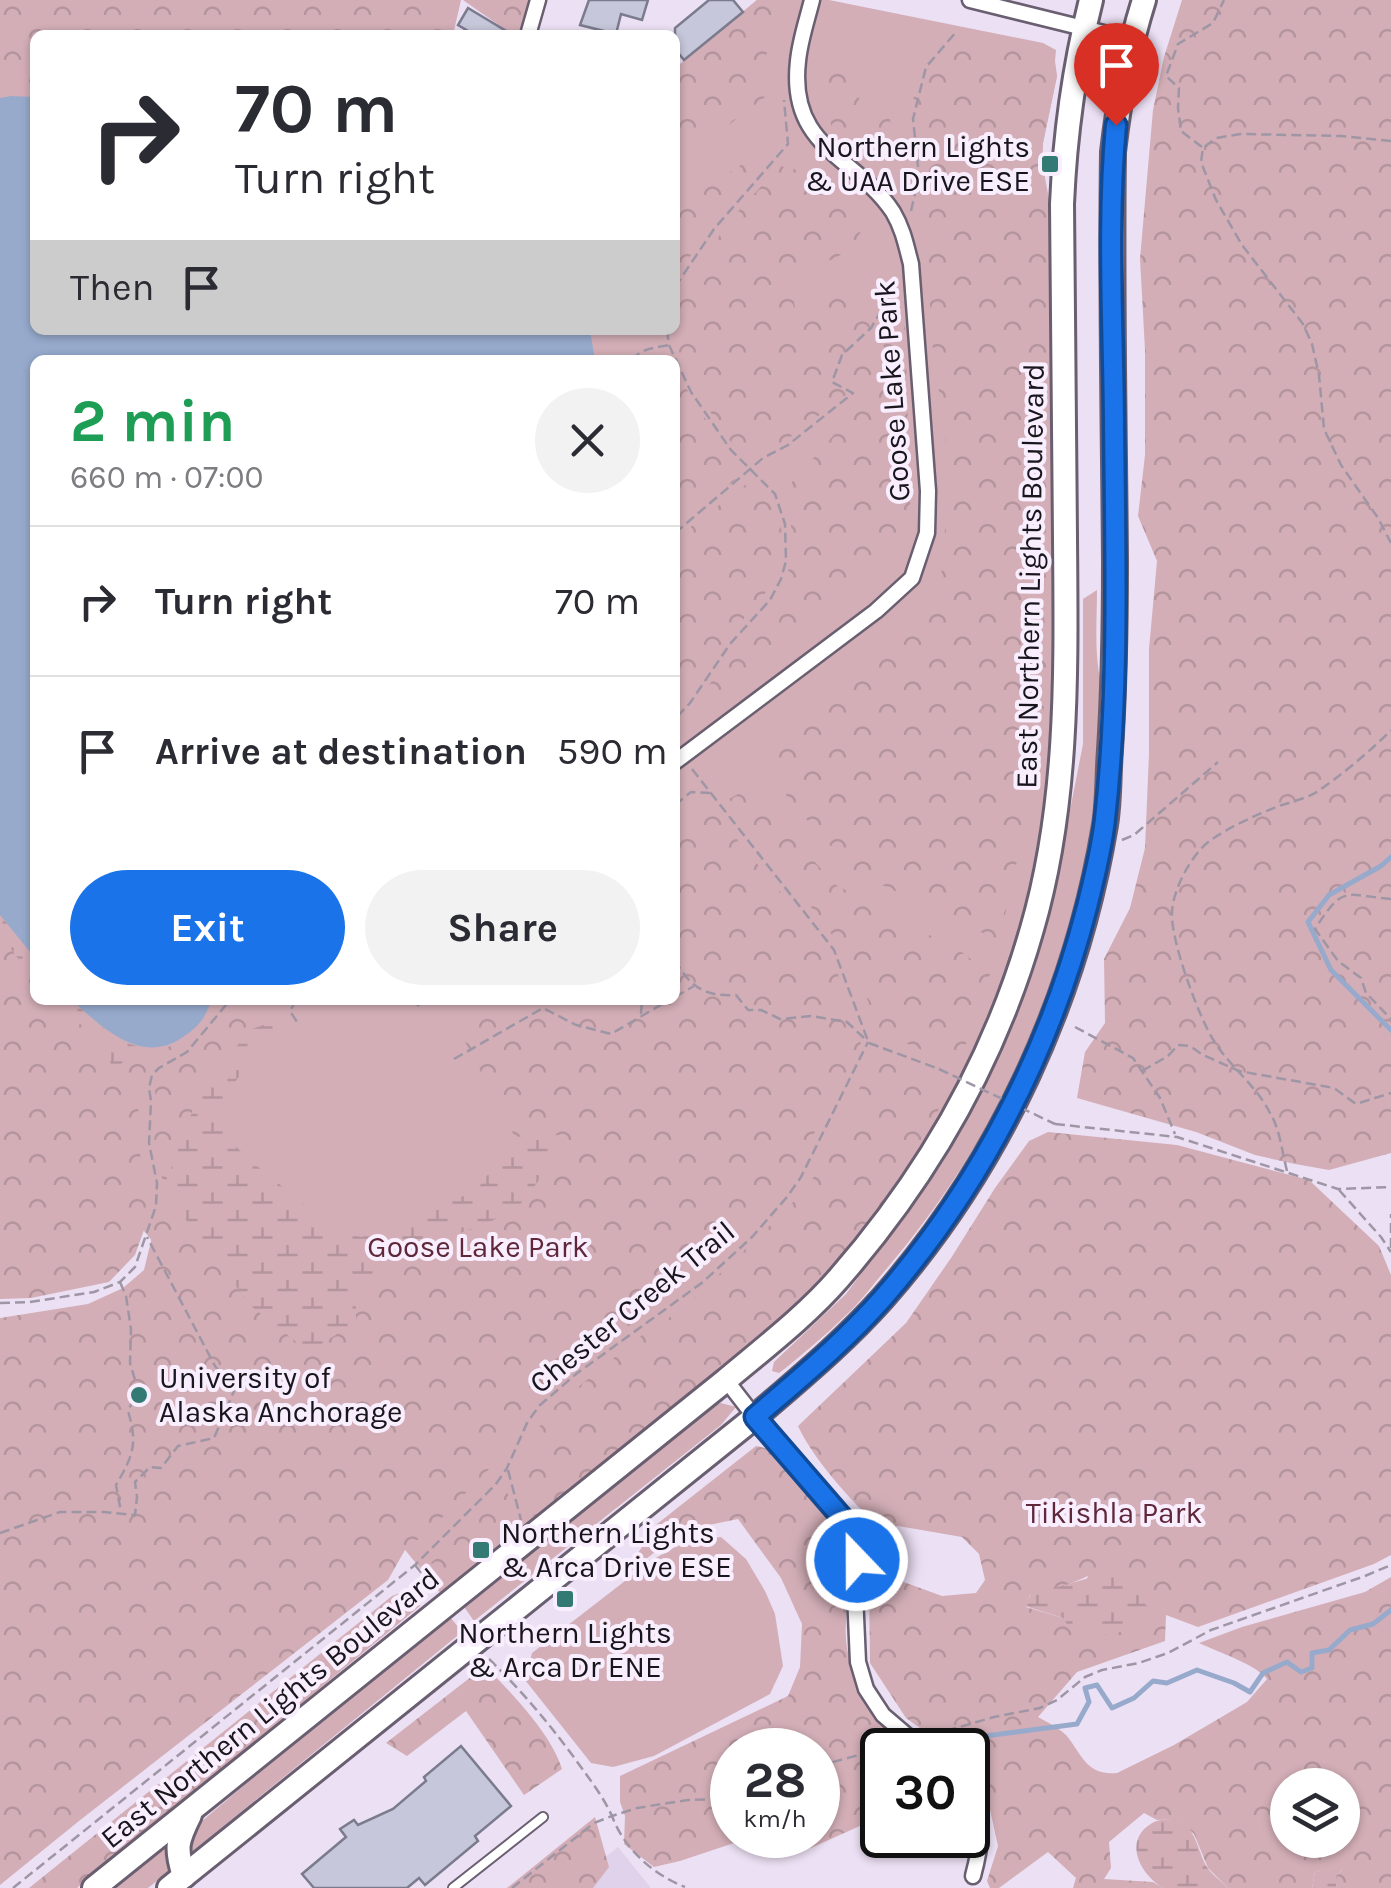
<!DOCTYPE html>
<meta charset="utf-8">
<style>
body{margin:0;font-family:Karla,sans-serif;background:#f2f2f3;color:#2b2b33;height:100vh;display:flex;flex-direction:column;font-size:38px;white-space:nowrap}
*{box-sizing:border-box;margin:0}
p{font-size:32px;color:#7c7c81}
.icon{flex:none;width:55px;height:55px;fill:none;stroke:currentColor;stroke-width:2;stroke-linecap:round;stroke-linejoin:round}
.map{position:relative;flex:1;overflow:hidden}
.details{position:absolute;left:30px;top:355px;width:650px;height:650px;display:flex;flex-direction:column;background:#fff;border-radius:15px;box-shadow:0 2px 8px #0004}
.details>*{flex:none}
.hud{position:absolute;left:30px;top:30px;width:650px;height:305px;border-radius:15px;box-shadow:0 2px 8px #0004;background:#fff;color:#2b2b33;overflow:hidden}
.tools{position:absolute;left:1270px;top:1768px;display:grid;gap:20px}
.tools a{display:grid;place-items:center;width:90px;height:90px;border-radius:50%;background:#fff;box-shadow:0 2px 8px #0004;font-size:50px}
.speed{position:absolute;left:710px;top:1728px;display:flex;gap:20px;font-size:50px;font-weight:700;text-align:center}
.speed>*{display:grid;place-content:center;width:130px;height:130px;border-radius:50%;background:#fff;box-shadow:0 2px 8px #0004;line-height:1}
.speed small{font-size:25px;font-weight:400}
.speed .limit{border:5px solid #111;border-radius:15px;background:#fff;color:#111}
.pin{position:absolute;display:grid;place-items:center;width:85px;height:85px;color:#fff;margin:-102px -42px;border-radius:50% 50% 50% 0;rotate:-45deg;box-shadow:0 0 10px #0007}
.pin .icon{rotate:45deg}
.me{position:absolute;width:110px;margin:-55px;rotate:338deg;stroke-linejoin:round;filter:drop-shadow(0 0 8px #0008)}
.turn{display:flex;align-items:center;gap:35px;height:210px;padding:0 40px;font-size:45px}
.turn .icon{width:130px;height:130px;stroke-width:2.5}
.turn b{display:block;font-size:70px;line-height:85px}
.then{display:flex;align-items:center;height:95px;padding:0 40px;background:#0003;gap:20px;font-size:38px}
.round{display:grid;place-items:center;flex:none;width:105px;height:105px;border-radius:52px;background:#f2f2f3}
.overview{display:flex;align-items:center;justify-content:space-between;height:170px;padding:0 40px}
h1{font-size:60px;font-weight:700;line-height:75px;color:#1e9e55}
.primary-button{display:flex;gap:20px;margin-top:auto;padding:20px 40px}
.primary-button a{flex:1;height:115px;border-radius:60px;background:#1a73e8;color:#fff;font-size:40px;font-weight:700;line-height:115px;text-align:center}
.primary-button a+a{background:#f2f2f3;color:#2b2b33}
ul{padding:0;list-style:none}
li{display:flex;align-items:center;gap:30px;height:150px;padding:0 40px;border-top:2px solid #e1e1e2}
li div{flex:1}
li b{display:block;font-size:38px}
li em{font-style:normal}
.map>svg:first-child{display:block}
</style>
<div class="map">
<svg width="1391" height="1888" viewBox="0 0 1391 1888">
<defs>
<pattern id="forest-crowns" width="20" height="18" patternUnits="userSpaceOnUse" patternTransform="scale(2.5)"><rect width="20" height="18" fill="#d3aeb7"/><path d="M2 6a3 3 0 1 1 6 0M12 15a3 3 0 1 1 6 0" fill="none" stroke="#b5959d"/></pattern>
<pattern id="wetland-marsh" width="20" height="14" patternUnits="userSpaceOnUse" patternTransform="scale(2.5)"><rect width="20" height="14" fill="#d3aeb7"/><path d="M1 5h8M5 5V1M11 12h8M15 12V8" fill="none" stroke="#b5959d"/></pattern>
</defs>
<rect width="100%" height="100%" fill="#ece0f4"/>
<polygon fill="#e1d2eb" points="618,1847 651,1888 567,1888"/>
<g fill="#d3aeb7" fill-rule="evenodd">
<path d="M0,0H461L453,35H35V330H675V61L679,65L757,0H829L1043,43L1056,50L1055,61L1057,76L1043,143L1042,162L1056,236V757L1033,893L1003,989L954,1097L922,1150L802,1303L442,1595L0,1055ZM35,360H675V1000H35Z"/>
<path d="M1097,590C1097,615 1095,641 1098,666C1099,679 1106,690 1106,703C1099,909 1023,1108 889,1266C874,1283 861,1302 844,1317C826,1335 806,1351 787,1367L779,1373L772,1371L774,1362L846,1294L860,1275L914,1195L1008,1033L1035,953L1062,851L1083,744V599Z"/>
<polygon points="721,1403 736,1407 721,1425 474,1621 462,1604 704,1408"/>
<polygon points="721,1537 746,1559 765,1591 775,1614 783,1666 770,1694 654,1756 613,1767 591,1763 525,1680 532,1653 652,1560 688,1540"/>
<polygon points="447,1613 462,1632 193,1851 187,1841 195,1827"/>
<polygon points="172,1835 166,1845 168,1872 148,1888 116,1888"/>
</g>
<g fill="url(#forest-crowns)" fill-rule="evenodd">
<polygon points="0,0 447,0 439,27 459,35 35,35 35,97 12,96 0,98"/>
<polygon points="463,0 533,0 520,35 513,35"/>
<polygon points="757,0 780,0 761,76 769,94 675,166 675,61 679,65"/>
<polygon points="1182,0 1391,0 1391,1153 1329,1170 1295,1164 1255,1155 1196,1132 1077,1098 1085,1052 1105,1023 1104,959 1130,908 1145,848 1149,754 1149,649 1157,561 1138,516 1145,455 1145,350 1140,259 1153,110 1164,57"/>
<path d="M956,37L1041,55L1055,67L1057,76L1043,143L1042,162L1052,237L1057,587L1039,604L1049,634L1058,639C1049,682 1040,726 1032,770C1023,827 1015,884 998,939L930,912L890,888L860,878L787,798L772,735L928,605L942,577L941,562L948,505L947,451L930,327V268L925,243L924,216L908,124L919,72L929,54Z"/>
<polygon points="855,71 861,110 889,112 894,147 860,157 835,137 822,95 830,74"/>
<polygon points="766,148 764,162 705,233 675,280 675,210"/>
<path d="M780,166L814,174L846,198L864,205C866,255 833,258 794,275L791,287L797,317L801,314L811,293C818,293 828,291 836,293C876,300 873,342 872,375L793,435L754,460L737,451L696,391L673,346V330H675V306L686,285L730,220Z"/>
<polygon points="901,297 906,338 885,354 880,325 889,298"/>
<polygon points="906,354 911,535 892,556 717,695 702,696 733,649 785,586 792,554 791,525 784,491"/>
<path d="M675,367C693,403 718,441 746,471L675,529Z"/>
<polygon points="753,479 776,506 783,537 766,592 725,641 694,690 678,708 675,709 675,539"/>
<polygon points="753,786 791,836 836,885 963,953 990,974 960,1061 941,1058 875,1030 876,1021 852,961 729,799"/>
<polygon points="711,808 831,953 861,1044 814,1134 774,1201 717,1259 650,1310 605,1324 562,1355 541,1391 503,1438 492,1466 432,1528 405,1550 388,1580 79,1821 0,1885 0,1318 88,1304 123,1288 144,1270 164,1187 154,1142 157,1099 153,1085 159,1075 191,1055 236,1000 402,1000 361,1014 286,1017 249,1030 197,1099 164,1186 191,1227 252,1307 356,1298 402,1256 449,1237 562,1151 565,1135 515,1137 454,1021 463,1000 675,1000 675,813"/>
<polygon points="0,932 15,955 35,976 35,1000 58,1000 92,1036 114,1068 137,1054 171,1046 175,1052 138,1085 139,1149 148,1198 144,1230 135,1255 109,1282 31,1298 0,1299"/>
<path d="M882,1057L940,1079L938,1113L926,1144L856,1244L802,1303L676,1409L536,1520C514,1487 511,1470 533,1435C539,1427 543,1424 545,1414L641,1336L684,1308L790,1206L826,1162L847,1125L870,1058Z"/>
<path d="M1048,1132L1177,1145L1309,1180L1379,1246L1391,1275V1555L1374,1564L1198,1627L1166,1615L1165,1641L1077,1672L1038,1717C1047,1722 1059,1728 1066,1735C1082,1754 1086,1776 1117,1773L1174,1745L1247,1702L1267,1679C1257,1665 1218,1652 1199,1643L1242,1627L1365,1592L1391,1577V1888H1336L1337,1875L1343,1869L1315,1872L1312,1888H1228L1208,1868L1194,1834L1178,1819L1157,1820L1144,1813L1109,1842L1111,1868L1104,1879L1153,1882L1163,1888H1073L1076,1878L1048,1852L999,1888H990L987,1881L998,1846L985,1787L968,1768V1750H942L927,1733L906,1718L870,1663L869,1581L879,1573L942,1596L976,1593L985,1580L979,1554L962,1537L898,1526L882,1529C854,1505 813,1459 798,1426L906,1323L951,1258L995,1188L1029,1141ZM1088,1576L1068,1624L1063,1618L1026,1607L1030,1595L1063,1587ZM1288,1785H1342V1840H1288Z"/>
<path d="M756,1446C761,1447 766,1448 771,1450C794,1461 843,1528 847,1553C853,1585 841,1623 848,1653C857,1692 879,1722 907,1750H882V1816L811,1848L755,1836L680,1861L654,1867L624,1844L625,1816L620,1802V1776L788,1696L800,1667L802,1624L781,1578L738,1519L709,1525L665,1544L621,1579L657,1524ZM732,1750H818V1835H732Z"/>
<polygon points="507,1491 516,1522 442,1580 431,1563 491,1504"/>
<polygon points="415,1587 420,1606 77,1888 29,1888 392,1596"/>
<path d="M485,1666C511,1692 552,1735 562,1769L524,1795L466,1711L407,1756L386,1743Z"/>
<polygon points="595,1817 609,1867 593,1888 507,1888"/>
</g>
<g fill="url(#wetland-marsh)">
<polygon points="0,915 35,958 35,976 15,955 0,932"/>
<path d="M58,1000H72C92,1019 117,1045 146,1048C154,1049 163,1047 171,1046L137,1054L114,1068L92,1036Z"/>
<polygon points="286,1017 234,1083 226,1116 232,1142 247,1158 340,1233 362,1237 476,1191 515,1137 566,1135 562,1151 514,1212 402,1256 356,1298 356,1322 309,1352 252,1307 191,1227 164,1187 197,1099 249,1030"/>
<polygon points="650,1310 541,1391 562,1355 605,1324"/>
<path d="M1115,1572L1137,1590L1155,1620L1140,1628L1106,1635L1067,1624L1063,1618L1025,1606L1031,1594C1060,1588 1086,1577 1115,1572Z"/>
<path d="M1178,1819C1198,1830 1197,1853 1209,1870C1214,1876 1222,1882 1228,1888H1163C1139,1873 1122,1839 1154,1822C1161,1819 1170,1819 1178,1819Z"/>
<polygon points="1345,1867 1337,1875 1336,1888 1312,1888 1315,1872"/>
</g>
<g fill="#97aacc">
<polygon points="11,96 35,97 35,330 590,330 595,360 35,360 35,958 0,915 0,98"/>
<path d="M72,1000H211C206,1018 198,1027 183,1037C142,1066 102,1028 72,1000Z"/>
</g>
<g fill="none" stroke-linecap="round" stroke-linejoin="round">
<g stroke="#97aacc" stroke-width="5">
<polyline points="1391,857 1381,866 1329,895 1308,922 1331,970 1391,1030"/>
<polyline points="970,1738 1077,1724 1089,1702 1085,1688 1097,1685 1112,1708 1134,1698 1153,1681 1167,1683 1197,1670 1234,1683 1250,1692 1263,1673 1287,1662 1301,1672 1312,1668 1312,1653 1329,1650 1350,1630 1373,1624 1391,1610"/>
</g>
</g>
<g fill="#c7c7db" stroke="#7b7b8e" stroke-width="2.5">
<polygon points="589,0 648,0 642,20 621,14 616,34 580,25"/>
<polygon points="709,0 733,0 743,12 684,60 675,49 675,28"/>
<polygon points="468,8 513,35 466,35 468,31 458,25"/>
<polygon points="461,1746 511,1806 475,1836 478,1841 425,1885 419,1878 407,1888 314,1888 302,1874 346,1837 340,1829 354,1820 358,1825 393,1809 426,1781 424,1777"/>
</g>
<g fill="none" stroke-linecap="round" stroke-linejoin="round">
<defs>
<polyline id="lane" points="453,1888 543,1817"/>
<g id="street">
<polyline points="970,0 1132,40"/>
<polyline points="528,35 538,0"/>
<path d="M675,762L876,611L912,578L927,533L928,491L911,264C906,245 903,229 893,212C856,156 788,149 798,61C800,40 807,20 812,0"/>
<polyline points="726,1380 764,1429 843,1520 854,1540 857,1560 855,1594 858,1662 866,1689 883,1715 924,1750"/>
<path d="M968,1793C987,1815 980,1850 973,1876"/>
</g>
<g id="primary">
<path d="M184,1876C175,1848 177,1841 190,1815"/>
<path d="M94,1888L726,1380C764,1348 806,1316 839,1278C927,1177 995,1059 1032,929C1069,802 1066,669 1065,538C1064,426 1063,315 1062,204C1065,134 1074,68 1091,0"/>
<path d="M169,1888L755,1417C799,1379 844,1342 883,1298C999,1166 1076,999 1105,825C1109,801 1108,775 1110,750C1114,687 1115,624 1115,561C1114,425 1111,289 1113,152C1119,99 1128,51 1144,0"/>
</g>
</defs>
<use href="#lane" stroke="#695f70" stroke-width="12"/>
<use href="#street" stroke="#695f70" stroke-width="19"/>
<use href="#primary" stroke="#695f70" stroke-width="28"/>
<g stroke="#9f96a5" stroke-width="2.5" stroke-dasharray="10 5" stroke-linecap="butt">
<polyline points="1391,141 1341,136 1241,134 1216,138 1203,148 1201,162 1216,200 1242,245 1303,324 1312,344 1319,375 1324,429 1341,465 1378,518 1391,543"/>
<polyline points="1202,147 1181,131 1178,108 1179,88 1166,76 1178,44 1213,23 1224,0"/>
<polyline points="911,211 919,176 913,119 926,67 956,32"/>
<polyline points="675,287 714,229 788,144 784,100"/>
<polyline points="667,330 669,345 691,392 731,450 775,494 785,524 786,561 781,579 770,600 730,644 690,703 675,719"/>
<path d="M632,360C641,348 655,348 669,345"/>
<polyline points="675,533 763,458 788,445 853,393 832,382 842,355 871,328 898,282"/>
<polyline points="692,769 834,950 868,1041"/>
<polyline points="675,805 691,792 710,793"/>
<polyline points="1122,840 1134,835 1218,762"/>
<path d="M1391,899C1344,895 1344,884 1315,929L1338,961L1361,978L1366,993L1391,1019"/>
<path d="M675,960C690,987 705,997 736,995L748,1010H761L780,1019L811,1016L847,1022L864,1038"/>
<polyline points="675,997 694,986"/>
<polyline points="296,1000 290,1011 297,1022"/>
<polyline points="413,1000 413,1001"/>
<polyline points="417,1006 426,1000"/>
<polyline points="641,1014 642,1000"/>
<polyline points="1075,1027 1133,1058 1160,1098 1175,1134"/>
<polyline points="869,1043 939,1069"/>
<polyline points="454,1059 543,1008 576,1025 611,1034 669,1000"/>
<polyline points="1142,1071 1168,1056 1178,1045 1190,1046 1203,1055 1239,1071 1334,1088 1356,1104 1391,1093"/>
<polyline points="1055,1124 1177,1137 1338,1189 1391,1187"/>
<path d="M1287,1171C1282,1152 1280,1129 1270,1113C1256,1085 1230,1067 1214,1041C1199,1018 1170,939 1172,912C1173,889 1192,853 1211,840C1231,826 1256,815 1279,806C1291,802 1304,799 1315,793C1336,780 1374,748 1391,730"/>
<polyline points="1339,1190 1381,1237 1391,1252"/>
<polyline points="1391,1248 1391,1214"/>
<path d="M120,1282L126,1296L131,1329L130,1363L138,1390L128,1411C138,1444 133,1456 116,1485L121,1512"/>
<polyline points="0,1303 30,1302 94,1292 120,1282 135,1267 156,1206 157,1183 149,1143 151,1101 149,1088 152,1075 159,1068 187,1052 230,1000"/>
<polyline points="508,1470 521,1520"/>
<polyline points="0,1533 60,1512 104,1512 135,1515 137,1497 135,1482 150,1467 161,1468 178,1446 214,1438 234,1391 215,1366 147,1237"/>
<polyline points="415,1565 435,1590"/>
<path d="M489,1659C520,1689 547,1721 573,1756C587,1776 602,1794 612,1816L637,1808L688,1800L732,1799"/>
<polyline points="932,1735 994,1717 1040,1708 1057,1700 1085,1677 1102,1670 1139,1663 1168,1653 1211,1630 1365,1576 1391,1565"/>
<polyline points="818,1766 896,1745"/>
<polyline points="13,1888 415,1565 496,1484 507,1468 527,1423 539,1406 576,1374 703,1282 752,1237 787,1197 801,1177 868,1042"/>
<path d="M512,1888L594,1823L612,1816C624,1849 654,1875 685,1887"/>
</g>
<use href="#lane" stroke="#fff" stroke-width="8"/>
<use href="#street" stroke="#fff" stroke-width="14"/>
<use href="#primary" stroke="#fff" stroke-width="22"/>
<polyline stroke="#9f96a5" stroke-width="2.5" stroke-dasharray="10 5" stroke-linecap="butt" points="939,1069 1055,1124"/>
</g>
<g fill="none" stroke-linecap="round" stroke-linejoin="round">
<defs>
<path id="route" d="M857,1560L854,1540L844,1520L755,1417C799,1379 844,1342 882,1299C980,1187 1050,1051 1087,907C1094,879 1102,848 1105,819C1120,686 1115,552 1114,419C1113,322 1107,222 1116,125"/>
</defs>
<use href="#route" stroke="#114b97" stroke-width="25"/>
<use href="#route" stroke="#1a73e8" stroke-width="18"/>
</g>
<g fill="#327a73" stroke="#f8eefe" stroke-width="4">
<rect x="1040" y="154" width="20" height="20" rx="5"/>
<circle cx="139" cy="1395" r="10"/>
<rect x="471" y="1540" width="20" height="20" rx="5"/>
<rect x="555" y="1589" width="20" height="20" rx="5"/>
</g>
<g text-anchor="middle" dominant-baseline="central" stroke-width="8" stroke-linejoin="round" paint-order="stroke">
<g font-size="30" fill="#19151c" stroke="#f8eefe" text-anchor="start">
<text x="1030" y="147" text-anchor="end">Northern Lights<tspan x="1030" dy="34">&amp; UAA Drive ESE</tspan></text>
<text x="159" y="1378">University of<tspan x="159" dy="34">Alaska Anchorage</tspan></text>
<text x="501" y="1533">Northern Lights<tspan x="501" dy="34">&amp; Arca Drive ESE</tspan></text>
<text x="565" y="1633" text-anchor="middle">Northern Lights<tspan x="565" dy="34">&amp; Arca Dr ENE</tspan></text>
</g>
<g font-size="30" fill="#19151c" stroke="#f8eefe">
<text transform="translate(892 391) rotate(-94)">Goose Lake Park</text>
<text transform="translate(1030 576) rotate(-89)">East Northern Lights Boulevard</text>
<text transform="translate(632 1307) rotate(-39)">Chester Creek Trail</text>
<text transform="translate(270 1708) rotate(-39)">East Northern Lights Boulevard</text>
</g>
<g font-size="30" fill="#5f2739" stroke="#f8eefe">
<text x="478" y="1247">Goose Lake Park</text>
<text x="1114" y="1513">Tikishla Park</text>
</g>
</g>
</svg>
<div class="tools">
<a><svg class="icon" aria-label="layers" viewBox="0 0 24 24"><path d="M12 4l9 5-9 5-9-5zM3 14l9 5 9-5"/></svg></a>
</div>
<div class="speed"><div>28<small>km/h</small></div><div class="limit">30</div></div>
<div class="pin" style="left:1116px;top:125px;background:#d93025"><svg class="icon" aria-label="arrive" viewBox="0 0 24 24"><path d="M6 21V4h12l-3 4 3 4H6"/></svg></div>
<svg class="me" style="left:857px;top:1560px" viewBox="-20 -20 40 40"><circle r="17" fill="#1a73e8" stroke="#fff" stroke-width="3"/><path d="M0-11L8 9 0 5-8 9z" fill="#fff"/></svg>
<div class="hud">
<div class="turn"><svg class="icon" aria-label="right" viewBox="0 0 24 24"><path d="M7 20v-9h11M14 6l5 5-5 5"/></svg><div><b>70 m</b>Turn right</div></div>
<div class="then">Then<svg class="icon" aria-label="arrive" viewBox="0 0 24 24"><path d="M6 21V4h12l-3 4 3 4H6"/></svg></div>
</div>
<section class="details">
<div class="overview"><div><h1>2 min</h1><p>660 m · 07:00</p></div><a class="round"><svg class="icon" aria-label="close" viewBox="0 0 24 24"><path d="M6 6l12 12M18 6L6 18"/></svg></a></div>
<ul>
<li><svg class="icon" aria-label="right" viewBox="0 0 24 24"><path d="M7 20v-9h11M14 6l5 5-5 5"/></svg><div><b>Turn right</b></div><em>70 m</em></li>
<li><svg class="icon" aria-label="arrive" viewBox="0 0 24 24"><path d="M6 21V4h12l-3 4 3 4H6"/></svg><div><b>Arrive at destination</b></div><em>590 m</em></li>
</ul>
<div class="primary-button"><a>Exit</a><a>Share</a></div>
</section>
</div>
